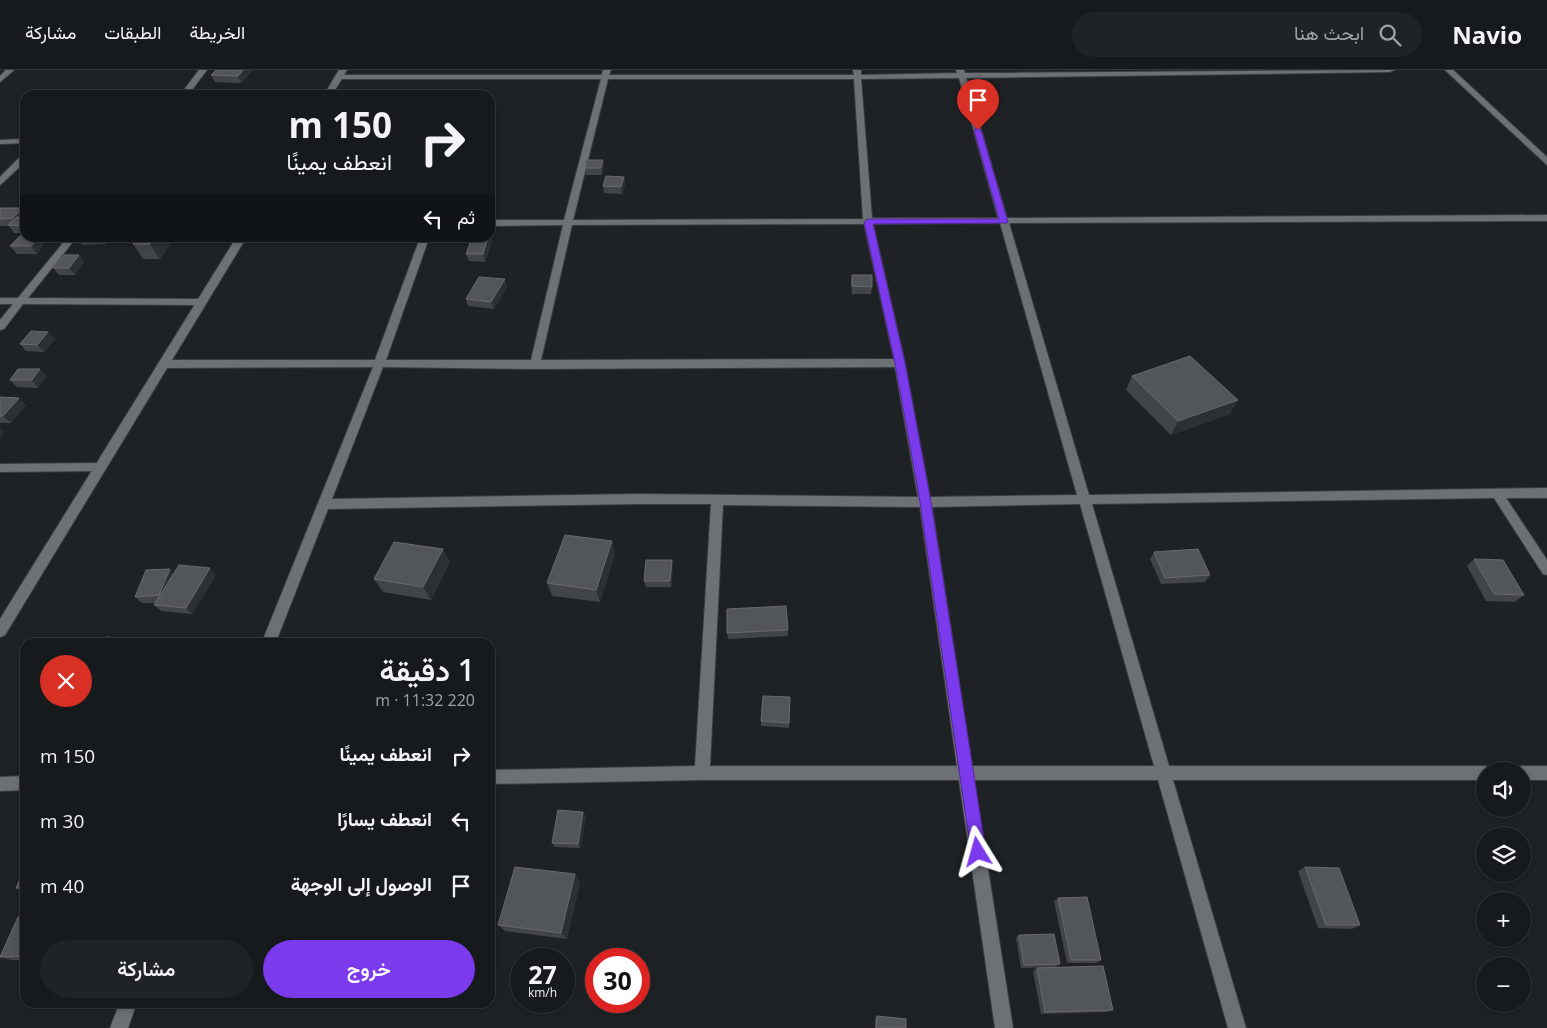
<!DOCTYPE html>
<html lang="ar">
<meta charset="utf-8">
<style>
body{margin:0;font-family:"Open Sans",Vazirmatn,sans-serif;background:#1f2325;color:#f1f3f6;direction:rtl;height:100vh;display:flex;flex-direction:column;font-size:19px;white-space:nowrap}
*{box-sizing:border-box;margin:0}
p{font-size:16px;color:#9ea1a3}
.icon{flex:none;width:28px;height:28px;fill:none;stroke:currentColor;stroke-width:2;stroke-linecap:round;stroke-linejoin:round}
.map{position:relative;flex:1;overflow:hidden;direction:ltr}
.side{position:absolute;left:20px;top:568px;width:475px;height:370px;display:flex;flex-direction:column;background:#161a1c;border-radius:15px;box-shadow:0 2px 8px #0003,0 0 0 1px #35383b;direction:rtl}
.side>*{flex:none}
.top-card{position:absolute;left:20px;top:20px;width:475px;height:152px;border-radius:15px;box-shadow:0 2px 8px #0003,0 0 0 1px #35383b;direction:rtl;background:#161a1c;color:#f1f3f6;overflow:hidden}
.controls{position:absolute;left:1476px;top:692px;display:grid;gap:10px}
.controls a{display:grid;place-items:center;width:55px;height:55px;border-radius:50%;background:#161a1c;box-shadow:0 2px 8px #0003,0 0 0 1px #35383b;font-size:25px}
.speed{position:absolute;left:510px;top:878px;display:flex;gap:10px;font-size:25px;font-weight:700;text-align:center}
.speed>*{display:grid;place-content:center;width:65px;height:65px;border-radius:50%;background:#161a1c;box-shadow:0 2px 8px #0003,0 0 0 1px #35383b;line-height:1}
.speed small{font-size:12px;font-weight:400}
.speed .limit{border:8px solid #d22;background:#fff;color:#111}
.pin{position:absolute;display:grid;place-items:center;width:42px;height:42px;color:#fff;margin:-51px -21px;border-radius:50% 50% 50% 0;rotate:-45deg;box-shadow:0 0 5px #0007}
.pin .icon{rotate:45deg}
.me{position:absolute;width:55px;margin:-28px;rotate:352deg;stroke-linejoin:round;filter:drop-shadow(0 0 4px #0008)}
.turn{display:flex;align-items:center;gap:18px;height:105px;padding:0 20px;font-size:22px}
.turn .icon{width:65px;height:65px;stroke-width:2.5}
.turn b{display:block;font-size:35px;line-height:42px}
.then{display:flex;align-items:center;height:48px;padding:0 20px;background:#0003;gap:10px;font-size:19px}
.round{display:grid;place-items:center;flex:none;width:52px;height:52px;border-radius:26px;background:#1f2325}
.headline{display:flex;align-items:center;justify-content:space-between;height:85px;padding:0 20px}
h1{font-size:30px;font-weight:600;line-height:38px}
.cta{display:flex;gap:10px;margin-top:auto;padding:10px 20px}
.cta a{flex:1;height:58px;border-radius:30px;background:#7c3aed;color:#fff;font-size:20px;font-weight:600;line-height:58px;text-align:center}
.cta a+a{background:#1f2325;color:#f1f3f6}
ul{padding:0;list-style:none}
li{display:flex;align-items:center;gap:15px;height:65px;padding:0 20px}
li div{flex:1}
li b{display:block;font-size:19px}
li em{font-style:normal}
header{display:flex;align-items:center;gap:30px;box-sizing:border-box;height:70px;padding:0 25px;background:#161a1c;border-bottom:1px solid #35383b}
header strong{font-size:24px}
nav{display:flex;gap:28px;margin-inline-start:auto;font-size:18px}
.search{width:350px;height:45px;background:#1f2325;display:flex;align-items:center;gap:12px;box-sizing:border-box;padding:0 18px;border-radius:28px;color:#9ea1a3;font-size:19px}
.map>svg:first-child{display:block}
</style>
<header>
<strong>Navio</strong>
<div class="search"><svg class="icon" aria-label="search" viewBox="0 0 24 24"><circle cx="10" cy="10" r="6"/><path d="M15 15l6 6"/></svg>ابحث هنا</div>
<nav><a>الخريطة</a><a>الطبقات</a><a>مشاركة</a></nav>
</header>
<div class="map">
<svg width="1547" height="958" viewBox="0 0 1547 958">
<rect width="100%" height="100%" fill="#1e2225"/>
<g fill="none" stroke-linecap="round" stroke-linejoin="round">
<defs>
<g id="minor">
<polygon points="6,0 14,0 0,12 0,6"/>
<polygon points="199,0 207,0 188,25 180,25"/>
<path d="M603,0H611L609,5H854L853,0H861V5L957,3L956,0H964L965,3L1394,0L1390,2L966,8L1007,148L1547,145V151L1009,153L1089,425L1547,418V428H1506L1547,490V505L1543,504L1494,428L1092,434L1169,696H1485L1490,698L1492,701H1485V710H1173L1246,958H1228L1158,710H974L1013,958H995L959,710H702L490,714V700L695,696L711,434H638L328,439L276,572H262L373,297L163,298L158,294L163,290H375L420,168H429L386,290H531L563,155L490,156V150H564L601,9H338L334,7L338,5H602ZM959,8L998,148H872L861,9ZM608,9H854L863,149L573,150ZM1000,153L1077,425L930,427L905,293L873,154ZM864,154L894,289L541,290L572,155ZM383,297L535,299L895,297L918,427L638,424L332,429ZM1080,434L1154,696H972L932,437ZM723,435L920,437L957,696H710Z"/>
<polygon points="1445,0 1453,0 1547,87 1547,95"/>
<polygon points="25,69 25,73 0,74 0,70"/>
<polygon points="22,85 25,85 25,92 0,115 0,107"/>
<polygon points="67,168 76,168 28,228 201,229 206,232 201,235 23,234 4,259 0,260 0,250 13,234 0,234 0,228 18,228"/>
<polygon points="100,393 106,397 100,401 0,402 0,394"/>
<polygon points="1522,696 1547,696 1547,710 1522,710 1522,701 1515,701 1517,698"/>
<polygon points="25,706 25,720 0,721 0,707"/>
<polygon points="120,932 137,932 128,958 110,958"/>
</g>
<g id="tertiary">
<polygon points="339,0 347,0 332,25 324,25"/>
<polygon points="236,168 246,168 5,565 0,567 0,549"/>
</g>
</defs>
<use href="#minor" stroke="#3b3e41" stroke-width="2"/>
<use href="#tertiary" stroke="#3b3e41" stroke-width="2"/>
<use href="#minor" fill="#6d7176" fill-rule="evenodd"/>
<use href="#tertiary" fill="#6d7176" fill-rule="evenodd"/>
</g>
<g fill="#424548">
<polygon points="253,0 241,13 215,12 211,5"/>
<polygon points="604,97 602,105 586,105 585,98"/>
<polygon points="624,107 625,114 622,124 604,123 603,116"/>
<polygon points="0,138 25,141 25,163 14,163 9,156 0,156"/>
<polygon points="25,168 42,168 45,172 37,184 17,184 10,176"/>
<polygon points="77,168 111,168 106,174 82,175"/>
<polygon points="138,168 175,168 160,189 143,189 133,174"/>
<polygon points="492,171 485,192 469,191 466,184"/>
<polygon points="79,185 84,192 75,205 59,205 53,198"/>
<polygon points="852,205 872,217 871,224 852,224 851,212"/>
<polygon points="507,217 494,239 468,236 466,229"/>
<polygon points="48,262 55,269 44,282 26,281 20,274"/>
<polygon points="47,306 38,318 17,317 10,310"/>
<polygon points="1132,306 1230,344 1171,365 1126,320"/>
<polygon points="0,327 26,335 11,353 0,353"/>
<polygon points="612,471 615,484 600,532 552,526 547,513"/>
<polygon points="1154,482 1210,505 1205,512 1161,514 1150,489"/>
<polygon points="1474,489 1524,525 1515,532 1486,531 1467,496"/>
<polygon points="672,490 673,497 671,517 646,517 644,511"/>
<polygon points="450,492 431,530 383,522 374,509"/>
<polygon points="174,503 216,505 192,544 161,541 154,535 155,533 142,533 135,527"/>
<polygon points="788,560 788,566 728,569 727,563"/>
<polygon points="790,627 789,658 761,656 761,651"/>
<polygon points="583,742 586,747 580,778 555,777 552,773"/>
<polygon points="1305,797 1360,855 1352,859 1318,858 1298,801"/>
<polygon points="25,798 25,822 16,818"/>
<polygon points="580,812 567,869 505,861 498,855"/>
<polygon points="1058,828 1101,890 1097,893 1067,893 1054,831"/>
<polygon points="25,847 25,890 11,890 0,887"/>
<polygon points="1019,865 1060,894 1055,897 1021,898 1016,868"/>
<polygon points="1037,898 1113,940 1107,942 1041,944 1033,901"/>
<polygon points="877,946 906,958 875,958 875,948"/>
</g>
<g fill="#2c3033">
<polygon points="243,0 253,0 241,13 238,6"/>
<polygon points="603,90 604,97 602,105 601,98"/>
<polygon points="624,107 625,114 622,124 621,117"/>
<polygon points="23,138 25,141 25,149 19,156 13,148"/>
<polygon points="490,165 492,171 485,192 483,184 488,168 490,168"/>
<polygon points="38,168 42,168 45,172 37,184 31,176"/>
<polygon points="101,168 111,168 106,174"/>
<polygon points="155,168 175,168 160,189 150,174"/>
<polygon points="79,185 84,192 75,205 69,198"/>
<polygon points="505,209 507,217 494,239 491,232"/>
<polygon points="48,262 55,269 44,282 37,275"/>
<polygon points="40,299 47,306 38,318 32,310"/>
<polygon points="19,328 26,335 11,353 3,346"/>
<polygon points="1238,330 1230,344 1171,365 1178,351"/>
<polygon points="0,358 4,362 0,368"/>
<polygon points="612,471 615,484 600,532 596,520"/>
<polygon points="443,479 450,492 431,530 423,517"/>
<polygon points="672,490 673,497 671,517 670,511"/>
<polygon points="210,498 216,505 192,544 186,538"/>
<polygon points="170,499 176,506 159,525"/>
<polygon points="583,742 586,747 580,778 578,774"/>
<polygon points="575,804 580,812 567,869 561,863"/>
</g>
<g fill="#525559" stroke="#686a6e">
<polygon points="216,0 243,0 238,6 211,5"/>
<polygon points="586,90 603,90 601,98 585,98"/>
<polygon points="606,106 624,107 621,117 603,116"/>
<polygon points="0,138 23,138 13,148 0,149"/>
<polygon points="17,147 25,147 25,156 8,155"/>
<polygon points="25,165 25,168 38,168 31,176 10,176 20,166"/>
<polygon points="138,168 155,168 150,174 133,174"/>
<polygon points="472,168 488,168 483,184 466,184"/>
<polygon points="64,185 79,185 69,198 53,198"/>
<polygon points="852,205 872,205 872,217 852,216"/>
<polygon points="479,207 505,209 491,232 466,229"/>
<polygon points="31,261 48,262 37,275 20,274"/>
<polygon points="1190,286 1238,330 1178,351 1132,306"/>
<polygon points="18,299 40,299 32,310 10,310"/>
<polygon points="0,327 19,328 3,346 0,346"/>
<polygon points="565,465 612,471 596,520 547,513"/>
<polygon points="394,472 443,479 423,517 374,509"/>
<polygon points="1198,479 1210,505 1165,508 1154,482"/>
<polygon points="1474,489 1503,490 1524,525 1494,524"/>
<polygon points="646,490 672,490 670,511 644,511"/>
<polygon points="179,495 210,498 186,538 154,535"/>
<polygon points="170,499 159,525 135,527 146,500"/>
<polygon points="786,536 788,560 727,563 727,539"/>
<polygon points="106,567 161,571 160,572 103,572"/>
<polygon points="763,626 790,627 789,653 761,651"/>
<polygon points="558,740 583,742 578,774 552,773"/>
<polygon points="515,797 575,804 561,863 498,855"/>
<polygon points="1305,797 1339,798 1360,855 1326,855"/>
<polygon points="25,798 25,818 16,818"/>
<polygon points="1087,827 1101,890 1071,890 1058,828"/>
<polygon points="18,847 25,847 25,886 0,887"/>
<polygon points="1054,864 1060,894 1024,895 1019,865"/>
<polygon points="1103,896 1113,940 1045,942 1037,898"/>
<polygon points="877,946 906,949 906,958 876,958"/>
</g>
<polygon fill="#7c3aed" stroke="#51269a" points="978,57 981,60 1008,152 1007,153 873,154 905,293 931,432 986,782 983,787 978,790 973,787 971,782 920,432 895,293 864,152 868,149 999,149 974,60"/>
</svg>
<div class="controls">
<a><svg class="icon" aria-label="sound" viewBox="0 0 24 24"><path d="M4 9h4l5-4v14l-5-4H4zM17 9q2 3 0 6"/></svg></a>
<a><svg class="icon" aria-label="layers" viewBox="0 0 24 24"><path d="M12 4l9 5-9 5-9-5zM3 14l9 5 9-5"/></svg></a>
<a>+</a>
<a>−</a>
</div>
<div class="speed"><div>27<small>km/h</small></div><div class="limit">30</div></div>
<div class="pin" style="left:978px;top:60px;background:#d93025"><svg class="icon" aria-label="arrive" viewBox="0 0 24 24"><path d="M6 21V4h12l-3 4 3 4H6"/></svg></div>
<svg class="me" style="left:978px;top:782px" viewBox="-20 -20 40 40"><path d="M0-17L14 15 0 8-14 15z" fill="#7c3aed" stroke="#fff" stroke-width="4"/></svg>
<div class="top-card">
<div class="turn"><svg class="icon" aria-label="right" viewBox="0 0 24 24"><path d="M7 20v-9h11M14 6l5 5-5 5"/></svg><div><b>150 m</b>انعطف يمينًا</div></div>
<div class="then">ثم<svg class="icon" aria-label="left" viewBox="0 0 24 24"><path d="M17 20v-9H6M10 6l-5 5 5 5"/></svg></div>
</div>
<section class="side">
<div class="headline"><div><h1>1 دقيقة</h1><p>220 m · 11:32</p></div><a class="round" style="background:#d93025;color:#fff"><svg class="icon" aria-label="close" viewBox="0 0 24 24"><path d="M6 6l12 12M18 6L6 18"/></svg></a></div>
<ul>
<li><svg class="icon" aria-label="right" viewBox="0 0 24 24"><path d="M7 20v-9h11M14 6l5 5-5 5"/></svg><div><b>انعطف يمينًا</b></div><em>150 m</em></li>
<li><svg class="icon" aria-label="left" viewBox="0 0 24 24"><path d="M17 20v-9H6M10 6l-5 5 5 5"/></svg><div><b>انعطف يسارًا</b></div><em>30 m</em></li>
<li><svg class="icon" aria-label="arrive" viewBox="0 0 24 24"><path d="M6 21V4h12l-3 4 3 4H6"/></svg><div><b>الوصول إلى الوجهة</b></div><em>40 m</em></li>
</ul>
<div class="cta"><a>خروج</a><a>مشاركة</a></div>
</section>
</div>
